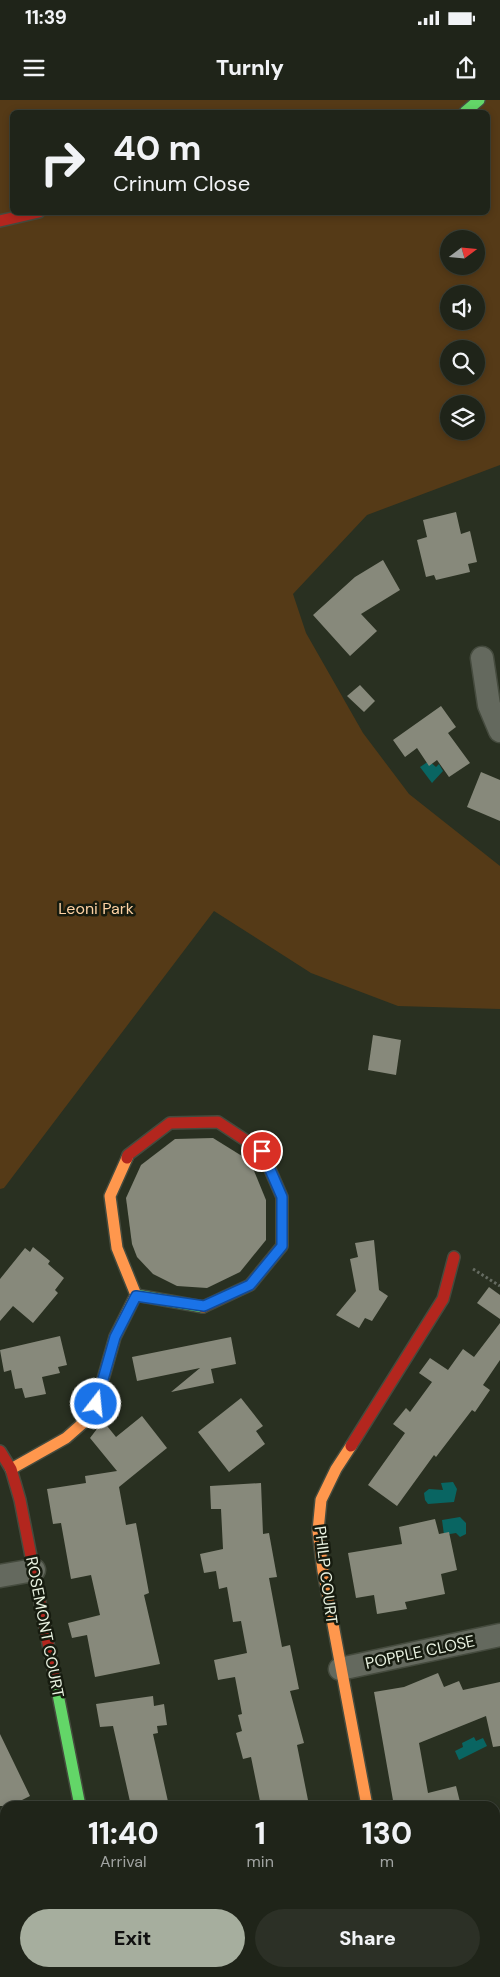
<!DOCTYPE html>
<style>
body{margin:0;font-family:"DM Sans",sans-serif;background:#2c3026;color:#f1f3f6;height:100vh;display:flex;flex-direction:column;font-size:19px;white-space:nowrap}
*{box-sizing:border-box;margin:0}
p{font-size:16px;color:#a1a4a2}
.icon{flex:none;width:28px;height:28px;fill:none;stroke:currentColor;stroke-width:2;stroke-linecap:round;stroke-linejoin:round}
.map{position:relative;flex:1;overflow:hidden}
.side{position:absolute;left:0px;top:1701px;width:500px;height:176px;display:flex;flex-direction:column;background:#1f2419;border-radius:15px 15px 0 0;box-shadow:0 2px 8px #0003,0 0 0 1px #3c4138}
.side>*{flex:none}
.top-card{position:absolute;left:10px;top:10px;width:480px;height:105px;border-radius:8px;box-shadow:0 2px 8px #0003,0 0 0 1px #3c4138;background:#1f2419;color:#f1f3f6;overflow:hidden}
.needle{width:32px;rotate:74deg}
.tools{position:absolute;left:440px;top:130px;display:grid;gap:10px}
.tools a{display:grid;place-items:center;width:45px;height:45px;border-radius:50%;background:#1f2419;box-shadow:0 2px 8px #0003,0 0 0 1px #3c4138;font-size:25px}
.pin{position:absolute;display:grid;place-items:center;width:42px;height:42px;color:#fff;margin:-21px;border:2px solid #fff;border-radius:50%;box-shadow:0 1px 5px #0007}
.me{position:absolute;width:55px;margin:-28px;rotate:16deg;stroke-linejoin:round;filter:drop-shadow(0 0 4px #0008)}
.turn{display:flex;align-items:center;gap:18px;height:105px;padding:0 20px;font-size:22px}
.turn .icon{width:65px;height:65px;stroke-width:2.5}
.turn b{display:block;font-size:35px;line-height:42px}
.eta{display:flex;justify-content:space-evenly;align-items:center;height:85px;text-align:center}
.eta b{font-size:30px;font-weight:800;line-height:35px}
.primary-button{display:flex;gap:10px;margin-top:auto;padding:10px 20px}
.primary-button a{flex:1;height:58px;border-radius:30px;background:#a6ae9e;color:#111;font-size:20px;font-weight:800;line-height:58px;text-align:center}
.primary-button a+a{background:#2c3026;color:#f1f3f6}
.status{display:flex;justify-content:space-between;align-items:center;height:35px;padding:0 25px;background:#1f2419;direction:ltr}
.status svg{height:14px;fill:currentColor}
header{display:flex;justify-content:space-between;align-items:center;height:65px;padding:0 20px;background:#1f2419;font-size:22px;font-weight:800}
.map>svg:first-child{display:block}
</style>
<div class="status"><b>11:39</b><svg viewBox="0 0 49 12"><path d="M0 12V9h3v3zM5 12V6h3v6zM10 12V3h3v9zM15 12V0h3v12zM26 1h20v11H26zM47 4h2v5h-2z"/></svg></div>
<header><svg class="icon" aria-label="menu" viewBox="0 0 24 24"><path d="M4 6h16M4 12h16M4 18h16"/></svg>Turnly<svg class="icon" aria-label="share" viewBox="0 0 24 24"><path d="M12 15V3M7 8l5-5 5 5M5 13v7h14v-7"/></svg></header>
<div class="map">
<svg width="500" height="1877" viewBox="0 0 500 1877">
<rect width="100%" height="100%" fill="#293021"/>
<path fill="#553a17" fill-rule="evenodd" d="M0,0H500V365L367,415L293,494L306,533L363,633L409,694L500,766V909L398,906L311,873L214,811L4,1088L0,1089ZM12,12H488V112H12ZM449,139H476V166H449ZM449,194H476V221H449ZM449,249H476V276H449ZM449,304H476V331H449Z"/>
<g fill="#096562">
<polygon points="429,661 436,667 439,664 443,671 432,683 420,667"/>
<polygon points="453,1382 457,1389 454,1402 428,1404 425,1400 424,1393 429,1389 443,1390 441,1383"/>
<polygon points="460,1417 466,1423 466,1434 460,1437 456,1433 444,1435 442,1420"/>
<polygon points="474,1637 476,1641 483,1638 487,1646 459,1660 455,1651 463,1647 462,1643"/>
</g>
<g fill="#87897b">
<polygon points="456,412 461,434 470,431 477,462 468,464 470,472 436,480 434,475 426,477 417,440 427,437 423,420"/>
<polygon points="383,460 400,490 361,514 377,531 350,556 313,515 355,477"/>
<polygon points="360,585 375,601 364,612 347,596"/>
<polygon points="441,606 456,627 448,633 470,663 449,677 437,660 429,666 417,648 405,657 393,640"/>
<polygon points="481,672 500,680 500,721 467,707"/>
<polygon points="373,935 401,940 396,975 368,970"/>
<polygon points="213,1038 250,1061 266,1100 266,1140 240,1172 207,1188 177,1186 153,1174 137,1157 132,1144 126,1098 141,1065 175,1039"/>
<polygon points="374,1140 379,1190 388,1196 372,1221 365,1218 359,1228 336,1215 356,1191 350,1159 358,1157 355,1143"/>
<polygon points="33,1147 50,1161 48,1164 64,1178 55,1190 58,1193 33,1223 13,1206 0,1221 0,1179 25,1148 30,1152"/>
<polygon points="489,1187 500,1195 500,1219 477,1203"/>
<polygon points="500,1223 500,1260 483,1285 490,1290 475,1312 472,1310 436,1357 434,1355 397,1406 368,1385 405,1333 393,1324 406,1308 410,1312 432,1282 419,1273 430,1258 448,1270 463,1249 474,1257"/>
<polygon points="60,1236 67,1265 58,1267 60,1273 42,1277 46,1294 25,1298 22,1288 15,1289 11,1270 4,1272 0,1250"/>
<polygon points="231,1237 236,1264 211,1269 214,1283 171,1292 200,1268 137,1281 132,1257"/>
<polygon points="241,1298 263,1326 256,1331 265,1344 229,1372 198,1332"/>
<polygon points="142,1316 167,1348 119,1387 126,1425 136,1423 149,1493 144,1495 160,1564 95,1577 87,1535 72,1538 68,1523 100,1515 91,1475 71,1479 61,1423 53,1424 47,1389 86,1383 85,1376 117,1371 90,1338 103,1321 116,1337"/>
<polygon points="261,1383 263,1434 269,1433 277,1477 269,1478 282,1547 290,1545 299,1589 290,1591 304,1643 297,1645 308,1700 274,1706 261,1706 251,1657 243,1659 236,1633 242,1631 238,1615 242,1614 235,1577 218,1580 214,1560 247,1553 241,1521 233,1522 227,1487 219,1489 216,1471 204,1473 200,1454 223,1449 221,1409 211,1409 210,1386"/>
<polygon points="435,1419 439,1434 449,1432 457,1470 441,1474 445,1494 405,1502 407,1509 377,1514 374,1495 356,1498 348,1453 402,1444 399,1427"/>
<polygon points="438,1573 444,1587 459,1581 463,1590 500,1582 500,1646 493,1647 486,1616 419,1643 428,1693 456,1686 461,1706 394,1706 374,1592 404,1587"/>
<polygon points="153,1596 154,1606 164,1604 167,1625 157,1626 158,1633 153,1634 169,1706 131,1706 113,1626 100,1627 96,1604"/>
<polygon points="0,1634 30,1696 20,1701 23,1706 0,1706"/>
</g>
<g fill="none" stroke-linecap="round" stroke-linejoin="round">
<defs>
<g id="street">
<polyline points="482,558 489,605 500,631"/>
<polyline points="0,1476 34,1470"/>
<polyline points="340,1569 500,1535"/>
<polyline points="113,1872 114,1877"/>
<polyline points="399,1872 400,1877"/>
</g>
<g id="fast">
<polyline points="465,12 479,0"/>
<polyline points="136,1195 203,1207"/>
<polyline points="54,1574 80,1706"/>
</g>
<g id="slow">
<polyline points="351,1346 336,1369 321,1400 318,1431 323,1471 367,1706"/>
<polyline points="11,1369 66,1338 83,1323 96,1304 115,1237 136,1195 117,1148 110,1096 127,1058"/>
</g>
<g id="jam">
<polyline points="0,121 39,112"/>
<polyline points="127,1058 128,1055 170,1023 218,1022 262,1051 282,1097 282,1146 250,1185 203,1207"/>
<polyline points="351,1346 443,1199 454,1157"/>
<polyline points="0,1351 11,1369 20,1400 54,1574"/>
</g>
</defs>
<use href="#street" stroke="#454b3e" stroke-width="25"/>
<use href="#fast" stroke="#454b3e" stroke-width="14"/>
<use href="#slow" stroke="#454b3e" stroke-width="14"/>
<use href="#jam" stroke="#454b3e" stroke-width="14"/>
<polyline stroke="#656b61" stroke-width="3" stroke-dasharray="2.5 2.5" stroke-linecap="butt" points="473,1169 500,1186"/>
<use href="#street" stroke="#64695e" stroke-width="22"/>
<use href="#fast" stroke="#63d668" stroke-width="11"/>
<use href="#slow" stroke="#ff974d" stroke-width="11"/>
<use href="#jam" stroke="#b3261e" stroke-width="11"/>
</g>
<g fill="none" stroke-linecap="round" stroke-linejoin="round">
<defs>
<polyline id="route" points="96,1304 115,1237 136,1196 204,1206 250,1185 282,1146 282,1097 262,1051"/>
</defs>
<use href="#route" stroke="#114b97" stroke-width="12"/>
<use href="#route" stroke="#1a73e8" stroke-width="9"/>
</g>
<g text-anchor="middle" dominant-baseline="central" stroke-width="5" stroke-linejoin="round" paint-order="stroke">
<g font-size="16" fill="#fed2a4" stroke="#161b0f">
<text x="96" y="808">Leoni Park</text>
</g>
<g font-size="16" fill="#e9f2e1" stroke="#161b0f">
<text transform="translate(326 1475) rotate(83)">PHILP COURT</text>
<text transform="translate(45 1527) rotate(79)">ROSEMONT COURT</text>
<text transform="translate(420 1552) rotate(-12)">POPPLE CLOSE</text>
</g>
</g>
</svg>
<div class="tools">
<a><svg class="needle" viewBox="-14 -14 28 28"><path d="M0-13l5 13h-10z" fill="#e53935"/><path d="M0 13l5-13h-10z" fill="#a1a4a2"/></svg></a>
<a><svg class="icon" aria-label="sound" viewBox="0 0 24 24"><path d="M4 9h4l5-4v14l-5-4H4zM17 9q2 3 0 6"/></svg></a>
<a><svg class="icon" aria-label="search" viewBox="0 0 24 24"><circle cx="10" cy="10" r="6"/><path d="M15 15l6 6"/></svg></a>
<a><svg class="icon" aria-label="layers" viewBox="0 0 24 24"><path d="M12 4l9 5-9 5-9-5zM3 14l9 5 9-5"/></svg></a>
</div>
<div class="pin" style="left:262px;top:1051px;background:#d93025"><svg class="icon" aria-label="arrive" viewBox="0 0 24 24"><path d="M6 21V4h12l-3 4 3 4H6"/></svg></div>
<svg class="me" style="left:96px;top:1304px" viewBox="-20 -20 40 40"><circle r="17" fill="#1a73e8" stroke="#fff" stroke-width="3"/><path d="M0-11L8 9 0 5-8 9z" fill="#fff"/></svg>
<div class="top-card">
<div class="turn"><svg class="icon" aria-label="right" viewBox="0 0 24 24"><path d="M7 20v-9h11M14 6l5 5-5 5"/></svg><div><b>40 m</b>Crinum Close</div></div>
</div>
<section class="side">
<div class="eta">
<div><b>11:40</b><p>Arrival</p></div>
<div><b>1</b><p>min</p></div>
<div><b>130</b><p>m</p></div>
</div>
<div class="primary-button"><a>Exit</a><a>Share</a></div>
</section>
</div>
